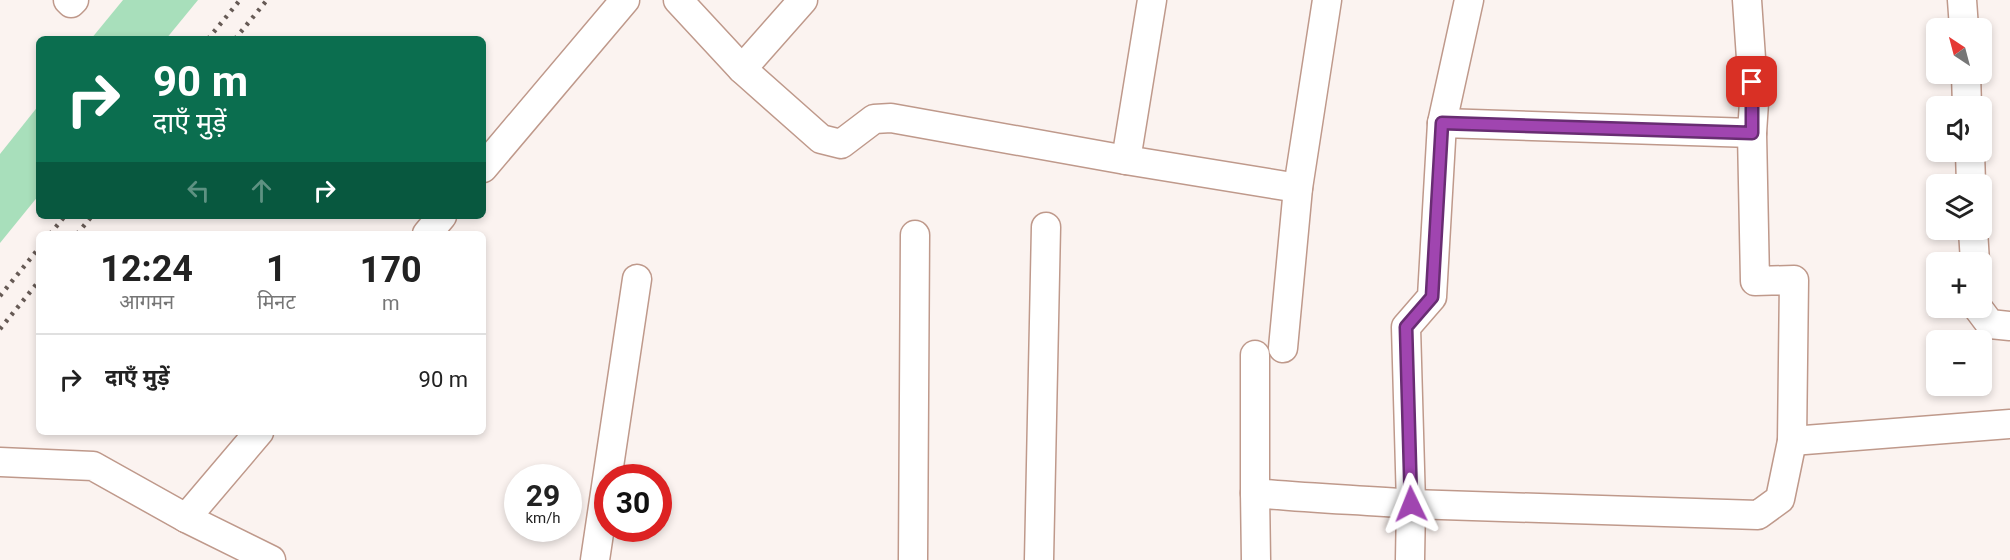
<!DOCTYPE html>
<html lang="hi">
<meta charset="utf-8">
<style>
body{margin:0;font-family:Roboto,"Noto Sans Devanagari",sans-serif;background:#f2f2f2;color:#222;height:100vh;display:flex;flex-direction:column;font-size:22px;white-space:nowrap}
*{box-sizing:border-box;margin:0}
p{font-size:20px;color:#767676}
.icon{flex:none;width:33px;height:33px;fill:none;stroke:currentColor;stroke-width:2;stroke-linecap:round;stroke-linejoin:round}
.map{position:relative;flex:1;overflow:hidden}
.panel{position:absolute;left:36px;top:231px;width:450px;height:204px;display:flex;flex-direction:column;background:#fff;border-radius:9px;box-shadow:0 3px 9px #0003}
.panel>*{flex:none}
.banner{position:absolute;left:36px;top:36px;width:450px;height:183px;border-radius:9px;box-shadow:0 3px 9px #0003;background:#0b6e4f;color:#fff;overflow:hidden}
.needle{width:39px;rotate:324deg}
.tools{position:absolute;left:1926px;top:18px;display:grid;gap:12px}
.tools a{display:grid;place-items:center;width:66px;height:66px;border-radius:9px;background:#fff;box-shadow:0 3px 9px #0003;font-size:30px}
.speed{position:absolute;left:504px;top:464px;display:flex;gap:12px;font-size:30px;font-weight:700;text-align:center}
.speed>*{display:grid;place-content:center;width:78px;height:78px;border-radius:50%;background:#fff;box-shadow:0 3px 9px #0003;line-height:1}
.speed small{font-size:15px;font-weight:400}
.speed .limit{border:9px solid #d22;background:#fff;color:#111}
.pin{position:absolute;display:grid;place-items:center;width:51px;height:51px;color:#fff;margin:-26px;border-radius:12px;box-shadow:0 3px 9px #0006}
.me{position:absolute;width:66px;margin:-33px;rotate:358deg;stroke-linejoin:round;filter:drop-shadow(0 0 4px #0008)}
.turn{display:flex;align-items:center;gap:21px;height:126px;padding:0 18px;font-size:27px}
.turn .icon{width:78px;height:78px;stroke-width:2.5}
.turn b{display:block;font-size:42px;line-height:51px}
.lanes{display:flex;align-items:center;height:57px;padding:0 18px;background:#0003;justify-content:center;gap:30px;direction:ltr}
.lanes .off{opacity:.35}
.eta{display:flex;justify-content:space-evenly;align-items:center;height:102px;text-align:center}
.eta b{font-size:36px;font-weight:700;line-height:42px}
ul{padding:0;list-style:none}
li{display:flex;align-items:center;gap:18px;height:90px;padding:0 18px;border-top:2px solid #e0e0e0}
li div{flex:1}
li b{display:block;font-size:22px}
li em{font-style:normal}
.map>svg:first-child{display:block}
</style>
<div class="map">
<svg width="2010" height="560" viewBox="0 0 2010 560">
<rect width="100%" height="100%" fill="#fbf3f0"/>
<g fill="#a8dfbb">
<polygon points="123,0 198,0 166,39 91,39"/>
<polygon points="39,105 39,195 0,243 0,154"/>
</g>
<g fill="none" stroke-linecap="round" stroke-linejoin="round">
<defs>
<g id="minor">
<polyline points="68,0 71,3 74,0"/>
<polyline points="678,0 742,69 821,139 841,144 874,119 891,118 1126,160 1298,188 1327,0"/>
<polyline points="1962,0 1964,28"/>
<polyline points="742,69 803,0"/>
<polyline points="1966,74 1967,106"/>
<polyline points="1442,123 1469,0"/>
<polyline points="1970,152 1971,184"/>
<polyline points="1126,160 1152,0"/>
<polyline points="483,168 625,0"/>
<polyline points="1973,230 1975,262"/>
<polyline points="427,234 442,216"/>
<polyline points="1978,308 1990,324 2010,326"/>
<polyline points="1283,348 1298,188"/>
<polyline points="1255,355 1255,493"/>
<polyline points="1792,441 2010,424"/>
<polyline points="0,462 93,466 186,518 271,560"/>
<polyline points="186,518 259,432"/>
<polyline points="595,560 637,279"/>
<polyline points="913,560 915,235"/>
<polyline points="1039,560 1046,227"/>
<path d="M1256,560L1255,493C1307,498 1359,500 1411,504L1758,515L1780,499L1792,441L1794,280L1755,281L1752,133"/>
<polyline points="1410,560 1411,504 1406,327 1432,297 1442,123 1752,133 1754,102 1747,0"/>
</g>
</defs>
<use href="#minor" stroke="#bf998b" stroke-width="31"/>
<use href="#minor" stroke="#fff" stroke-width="28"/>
<g stroke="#665a55" stroke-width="4.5" stroke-dasharray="3 6" stroke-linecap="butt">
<polyline points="208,39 240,0"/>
<polyline points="235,39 267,0"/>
<polyline points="50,234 65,216"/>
<polyline points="77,234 92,216"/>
<polyline points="0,296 39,248"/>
<polyline points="0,329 39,281"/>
</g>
</g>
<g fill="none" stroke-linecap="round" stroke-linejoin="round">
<defs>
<polyline id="route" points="1411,504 1406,327 1432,297 1442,123 1752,133 1752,82"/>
</defs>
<use href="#route" stroke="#682d72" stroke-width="15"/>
<use href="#route" stroke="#a045b0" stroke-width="10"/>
</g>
</svg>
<div class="tools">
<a><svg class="needle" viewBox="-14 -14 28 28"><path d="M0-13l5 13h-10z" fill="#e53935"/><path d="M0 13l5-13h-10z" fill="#767676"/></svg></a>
<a><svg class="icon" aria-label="sound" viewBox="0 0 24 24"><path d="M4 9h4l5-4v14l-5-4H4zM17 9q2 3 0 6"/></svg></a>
<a><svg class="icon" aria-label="layers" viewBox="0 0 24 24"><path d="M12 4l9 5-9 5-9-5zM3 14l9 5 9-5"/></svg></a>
<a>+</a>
<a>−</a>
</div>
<div class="speed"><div>29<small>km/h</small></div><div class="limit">30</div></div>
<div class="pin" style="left:1752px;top:82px;background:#d93025"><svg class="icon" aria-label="arrive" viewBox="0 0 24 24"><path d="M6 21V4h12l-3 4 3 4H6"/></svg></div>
<svg class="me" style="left:1411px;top:504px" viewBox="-20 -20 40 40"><path d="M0-17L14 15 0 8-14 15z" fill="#a045b0" stroke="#fff" stroke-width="4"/></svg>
<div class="banner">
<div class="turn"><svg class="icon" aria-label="right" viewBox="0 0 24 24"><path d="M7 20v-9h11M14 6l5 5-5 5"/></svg><div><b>90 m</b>दाएँ मुड़ें</div></div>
<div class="lanes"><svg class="icon off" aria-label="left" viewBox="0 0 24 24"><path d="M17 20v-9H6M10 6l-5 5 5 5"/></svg><svg class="icon off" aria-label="ahead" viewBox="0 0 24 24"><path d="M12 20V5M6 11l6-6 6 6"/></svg><svg class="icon" aria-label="right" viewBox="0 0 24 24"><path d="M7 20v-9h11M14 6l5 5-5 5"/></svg></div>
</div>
<section class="panel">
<div class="eta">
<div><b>12:24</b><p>आगमन</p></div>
<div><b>1</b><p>मिनट</p></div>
<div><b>170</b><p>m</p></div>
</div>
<ul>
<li><svg class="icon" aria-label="right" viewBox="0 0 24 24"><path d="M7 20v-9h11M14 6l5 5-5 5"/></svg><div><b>दाएँ मुड़ें</b></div><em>90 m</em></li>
</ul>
</section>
</div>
